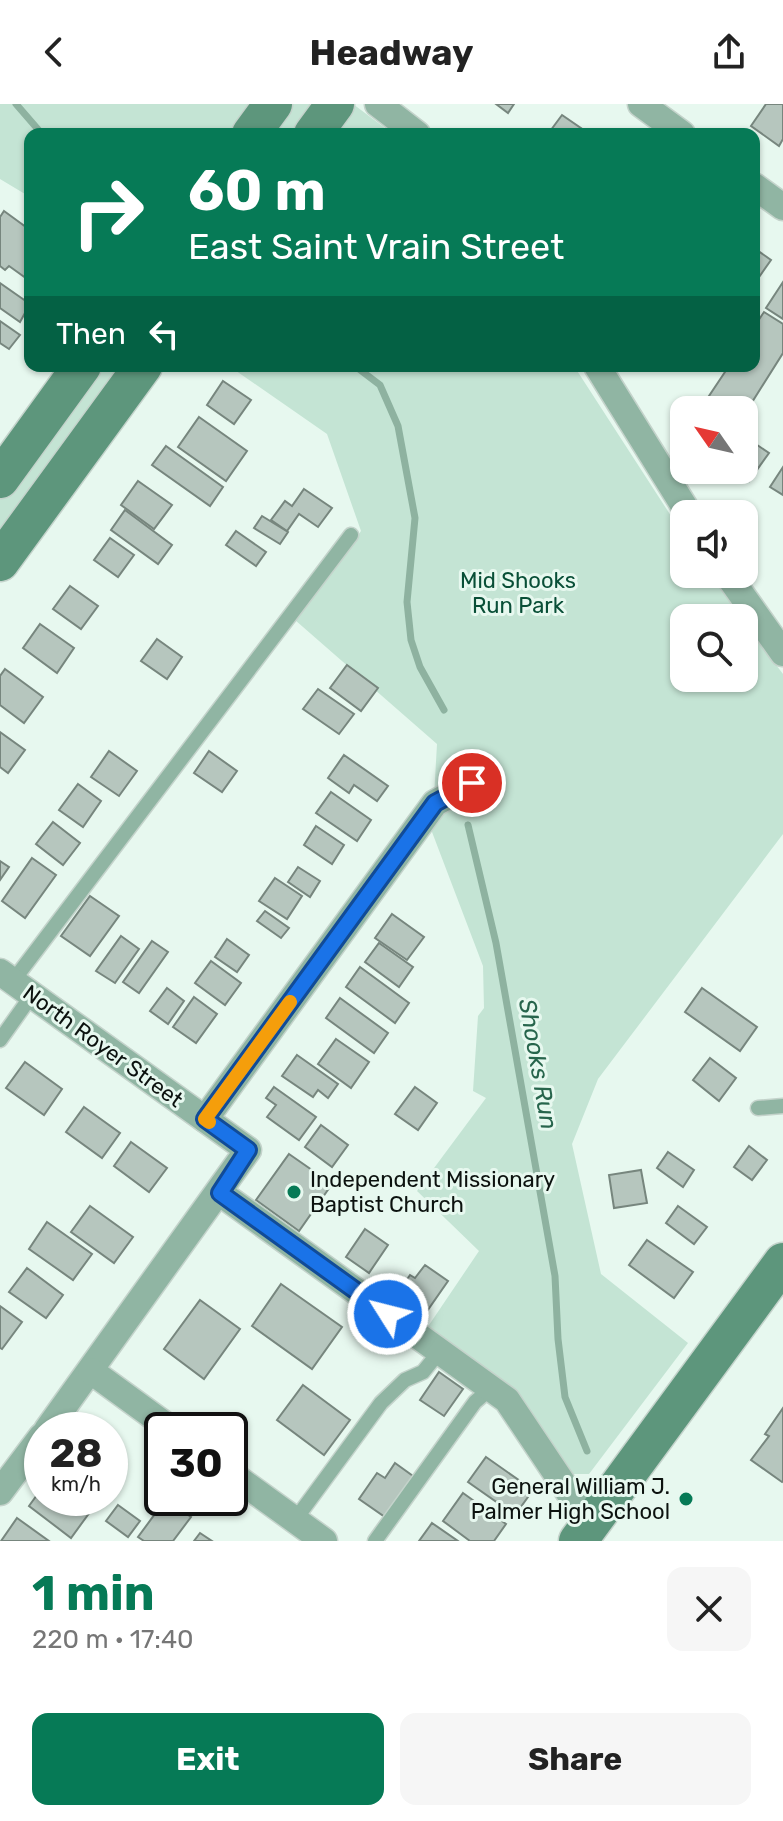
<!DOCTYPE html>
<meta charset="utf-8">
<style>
body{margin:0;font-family:Rubik,sans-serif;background:#f6f6f6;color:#222;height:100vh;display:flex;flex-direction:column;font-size:30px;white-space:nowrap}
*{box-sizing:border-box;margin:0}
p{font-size:26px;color:#767676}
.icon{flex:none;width:44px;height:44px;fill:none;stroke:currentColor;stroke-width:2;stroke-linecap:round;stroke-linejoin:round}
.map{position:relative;height:1437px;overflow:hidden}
.drawer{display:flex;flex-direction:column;background:#fff;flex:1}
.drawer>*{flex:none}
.hud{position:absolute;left:24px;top:24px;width:736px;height:244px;border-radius:16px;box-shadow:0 2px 6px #0004;background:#067a56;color:#fff;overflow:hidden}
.needle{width:52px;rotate:304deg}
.controls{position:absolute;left:670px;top:292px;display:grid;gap:16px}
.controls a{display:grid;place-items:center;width:88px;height:88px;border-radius:16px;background:#fff;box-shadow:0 2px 6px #0004;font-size:40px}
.speed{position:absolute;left:24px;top:1308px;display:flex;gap:16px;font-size:40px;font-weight:700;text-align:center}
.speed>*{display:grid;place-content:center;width:104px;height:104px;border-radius:50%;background:#fff;box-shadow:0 2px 6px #0004;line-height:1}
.speed small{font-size:20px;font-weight:400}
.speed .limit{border:4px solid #111;border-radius:12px;background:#fff;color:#111}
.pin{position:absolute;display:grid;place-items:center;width:68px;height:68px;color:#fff;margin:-34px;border:4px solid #fff;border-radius:50%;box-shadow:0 2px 8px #0007}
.me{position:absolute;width:88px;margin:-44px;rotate:306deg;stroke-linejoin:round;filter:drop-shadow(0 0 6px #0008)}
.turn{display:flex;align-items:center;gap:28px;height:168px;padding:0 32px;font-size:36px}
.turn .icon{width:104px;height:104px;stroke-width:2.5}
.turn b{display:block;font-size:56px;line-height:68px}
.then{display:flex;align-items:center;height:76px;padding:0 32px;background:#0003;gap:16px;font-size:30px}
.round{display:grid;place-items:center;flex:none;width:84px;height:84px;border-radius:16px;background:#f6f6f6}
.headline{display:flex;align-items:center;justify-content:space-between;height:136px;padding:0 32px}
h1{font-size:48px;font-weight:700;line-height:60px;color:#067a56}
.action{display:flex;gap:16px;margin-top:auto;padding:16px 32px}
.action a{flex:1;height:92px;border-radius:16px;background:#067a56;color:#fff;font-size:32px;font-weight:700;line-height:92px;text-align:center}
.action a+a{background:#f6f6f6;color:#222}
header{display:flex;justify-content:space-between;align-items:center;height:104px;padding:0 32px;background:#fff;font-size:36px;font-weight:700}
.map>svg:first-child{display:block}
</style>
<header><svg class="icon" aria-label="back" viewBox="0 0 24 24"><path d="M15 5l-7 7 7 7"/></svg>Headway<svg class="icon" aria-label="share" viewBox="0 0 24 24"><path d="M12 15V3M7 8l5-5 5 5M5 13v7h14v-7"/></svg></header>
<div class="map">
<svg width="783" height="1437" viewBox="0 0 783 1437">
<rect width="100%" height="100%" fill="#e7f8ef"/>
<g fill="#c4e4d4">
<polygon points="0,0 353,0 393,30 30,30 30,93 0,75"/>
<polygon points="92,262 133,262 0,445 0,387"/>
<polygon points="229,262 574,262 684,432 684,470 710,470 741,514 684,514 684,574 744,574 744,519 783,570 783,730 598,975 572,1040 601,1170 688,1239 589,1370 568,1370 427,1224 479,1147 417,1087 486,994 473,987 478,912 484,904 483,862 432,728 437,640 295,516 361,427 327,330"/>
</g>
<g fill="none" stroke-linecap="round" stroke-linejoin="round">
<g stroke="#8eb2a0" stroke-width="7">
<polyline points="16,0 42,30"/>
<polyline points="355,262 380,281 398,322 415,414 407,498 411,536 420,563 444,606"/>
<polyline points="468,721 496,839 555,1172 558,1235 565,1293 587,1347"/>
</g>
</g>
<g fill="#b6c6be" stroke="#77867e" stroke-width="2">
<polygon points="496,0 514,0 508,9"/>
<polygon points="766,0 783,0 783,35 779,42 751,22"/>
<polygon points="562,11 588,29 587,30 548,30"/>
<polygon points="4,107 30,126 30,177 9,162 5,166 0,162 0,113"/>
<polygon points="754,144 771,156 757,176 754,174"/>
<polygon points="783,178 783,215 766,204"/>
<polygon points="0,179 30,200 20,218 0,204"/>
<polygon points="764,208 783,220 783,249 744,311 744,306 731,306 709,292 729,262 754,262 754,223"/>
<polygon points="0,217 20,231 9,245 0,239"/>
<polygon points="223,277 251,296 234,320 207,301"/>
<polygon points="199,313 247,347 226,377 178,343"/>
<polygon points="744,332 769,349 749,377 733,366 744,366"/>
<polygon points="166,342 223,383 210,402 152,361"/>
<polygon points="783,363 783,391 770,383"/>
<polygon points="138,377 172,401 154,425 121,401"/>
<polygon points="304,385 332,404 318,423 299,410 287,427 271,416 285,397 292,402"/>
<polygon points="125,406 172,441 158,460 111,426"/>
<polygon points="262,412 288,428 280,440 254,424"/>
<polygon points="236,427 266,448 256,462 226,441"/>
<polygon points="110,434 134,451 118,473 94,456"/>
<polygon points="70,482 98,502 81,525 53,505"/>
<polygon points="40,520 74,544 57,569 23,544"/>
<polygon points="157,535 182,553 167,575 141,557"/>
<polygon points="347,561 378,584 361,607 330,584"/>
<polygon points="5,565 43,593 24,619 0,601 0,572"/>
<polygon points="318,585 354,610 339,630 303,605"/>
<polygon points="0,628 25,646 8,669 0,663"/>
<polygon points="109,647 137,667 119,692 91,673"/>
<polygon points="209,647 237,667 222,688 194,669"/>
<polygon points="344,651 388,682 377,697 354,681 349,689 328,674"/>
<polygon points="78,680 101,697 83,723 59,706"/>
<polygon points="331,688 371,716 357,737 316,709"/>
<polygon points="53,718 80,739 63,761 36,740"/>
<polygon points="316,722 344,741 332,760 304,741"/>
<polygon points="32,754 56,771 25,814 2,797"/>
<polygon points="0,757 9,763 0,776"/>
<polygon points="298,763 320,777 310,793 288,778"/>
<polygon points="275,774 302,792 287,815 259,797"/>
<polygon points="90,792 119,812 90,852 61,832"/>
<polygon points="265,807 289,824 281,834 257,817"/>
<polygon points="392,810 424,833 407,856 375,834"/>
<polygon points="121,832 139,845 115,879 96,867"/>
<polygon points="227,835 249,851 237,868 215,853"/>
<polygon points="152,837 168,848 139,889 123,878"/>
<polygon points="379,839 413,863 399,883 365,858"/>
<polygon points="211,857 241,879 225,901 195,879"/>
<polygon points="360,863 409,899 395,919 346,883"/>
<polygon points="167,884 184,897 168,920 150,907"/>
<polygon points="702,884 757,923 740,947 685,908"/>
<polygon points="194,893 217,910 196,939 173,923"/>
<polygon points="340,894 388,929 374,949 326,914"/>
<polygon points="336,935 369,958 351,984 318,960"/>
<polygon points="297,951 338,980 328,994 318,986 313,993 282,972"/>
<polygon points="710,954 736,974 719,997 693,976"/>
<polygon points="25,958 62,985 44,1011 6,984"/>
<polygon points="274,983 316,1013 299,1036 267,1013 276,1001 266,994"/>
<polygon points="415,983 437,999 418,1026 395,1010"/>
<polygon points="84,1003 120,1029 102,1054 66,1028"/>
<polygon points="321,1021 348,1041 332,1063 305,1043"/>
<polygon points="131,1038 167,1064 149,1088 114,1062"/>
<polygon points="749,1042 767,1056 752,1076 734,1063"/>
<polygon points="668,1048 694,1066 683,1083 657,1064"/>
<polygon points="289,1050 332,1080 299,1127 256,1096"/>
<polygon points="641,1066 647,1099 614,1104 609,1071"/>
<polygon points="90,1102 133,1133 114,1159 71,1128"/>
<polygon points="678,1102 707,1123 694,1140 666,1119"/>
<polygon points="47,1118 92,1150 73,1176 29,1145"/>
<polygon points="365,1125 388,1141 369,1169 346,1153"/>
<polygon points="647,1136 693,1168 674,1194 629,1161"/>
<polygon points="425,1161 448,1177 425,1210 397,1190 410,1171 415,1174"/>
<polygon points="27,1164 63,1191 46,1214 9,1188"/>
<polygon points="281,1180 342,1223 312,1265 252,1222"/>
<polygon points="200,1196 240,1225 204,1275 164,1245"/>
<polygon points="0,1202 22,1218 2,1245 0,1244"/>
<polygon points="439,1268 463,1285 444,1312 420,1296"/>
<polygon points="303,1281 350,1316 324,1351 277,1316"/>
<polygon points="783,1304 783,1377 782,1378 751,1356 769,1332 765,1330"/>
<polygon points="486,1353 533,1386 515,1411 468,1378"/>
<polygon points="110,1354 125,1365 118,1375 110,1369"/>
<polygon points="395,1359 413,1372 385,1413 359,1395 377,1369 385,1374"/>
<polygon points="42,1384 42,1394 70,1394 90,1408 71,1434 29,1402"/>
<polygon points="463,1389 506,1420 494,1437 470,1437 443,1417"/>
<polygon points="166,1395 191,1413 173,1437 144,1437 138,1433"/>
<polygon points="118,1401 140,1417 128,1433 106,1417"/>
<polygon points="17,1414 49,1437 1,1437"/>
<polygon points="432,1419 458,1437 419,1437"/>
<polygon points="200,1429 212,1437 194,1437"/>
</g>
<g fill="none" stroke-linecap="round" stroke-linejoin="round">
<defs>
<g id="lane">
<polyline points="13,877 351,431"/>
<polyline points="0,936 32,891"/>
<polyline points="758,1004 783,1002"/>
<polyline points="295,1416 381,1299 405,1276 423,1268 440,1247"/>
<polyline points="375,1437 475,1298 491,1284"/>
</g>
<g id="street">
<polyline points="378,0 417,30"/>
<polyline points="641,0 682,30"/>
<polyline points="754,82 783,103"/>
<polyline points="597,262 689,410"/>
<polyline points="727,470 783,549"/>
<polyline points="0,868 248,1046 47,1326"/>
<polyline points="205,1015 435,699 472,679"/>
<polyline points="220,1089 507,1296 590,1420"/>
<polyline points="91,1267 172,1326"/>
<polyline points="230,1369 324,1437"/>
<polyline points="0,1388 42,1332"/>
</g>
<g id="secondary">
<polyline points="251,30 273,0"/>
<polyline points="313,30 335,0"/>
<polyline points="0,375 82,262"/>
<polyline points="0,458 143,262"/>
<polyline points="578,1437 783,1158"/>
</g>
</defs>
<use href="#lane" stroke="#c4d3cb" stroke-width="17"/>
<use href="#street" stroke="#c4d3cb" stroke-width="29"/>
<use href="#secondary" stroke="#c4d3cb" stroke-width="41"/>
<use href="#lane" stroke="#90b5a3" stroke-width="14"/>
<use href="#street" stroke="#90b5a3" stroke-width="26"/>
<use href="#secondary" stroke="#5d967c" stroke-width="38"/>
</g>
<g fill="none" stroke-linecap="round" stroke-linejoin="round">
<defs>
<polyline id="route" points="388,1210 220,1089 248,1046 205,1015 435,699 472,679"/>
</defs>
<use href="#route" stroke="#114b97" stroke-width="20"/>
<use href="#route" stroke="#1a73e8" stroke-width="14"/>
<polyline stroke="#f59e0b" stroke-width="14" points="209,1018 205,1015 290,898"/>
</g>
<g fill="#067a56" stroke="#e7f8ef" stroke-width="3">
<circle cx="294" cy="1088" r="8"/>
<circle cx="686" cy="1395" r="8"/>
</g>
<g text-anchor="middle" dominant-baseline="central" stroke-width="6" stroke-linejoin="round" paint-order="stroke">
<g font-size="22" fill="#094f37" stroke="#e7f8ef">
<text x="518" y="476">Mid Shooks<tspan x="518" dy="25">Run Park</tspan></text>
</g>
<g font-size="22" fill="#0c120f" stroke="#e7f8ef">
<text transform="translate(103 942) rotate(36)">North Royer Street</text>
</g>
<g font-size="22" fill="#0c120f" stroke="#e7f8ef" text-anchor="start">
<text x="310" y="1075">Independent Missionary<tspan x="310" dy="25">Baptist Church</tspan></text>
<text x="670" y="1382" text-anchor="end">General William J.<tspan x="670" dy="25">Palmer High School</tspan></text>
</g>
<g font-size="24" font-style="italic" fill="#27654c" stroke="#e7f8ef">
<text transform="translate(538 960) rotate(80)">Shooks Run</text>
</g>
</g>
</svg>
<div class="controls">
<a><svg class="needle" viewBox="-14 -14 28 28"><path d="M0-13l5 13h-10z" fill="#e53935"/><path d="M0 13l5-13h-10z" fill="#767676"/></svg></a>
<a><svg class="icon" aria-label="sound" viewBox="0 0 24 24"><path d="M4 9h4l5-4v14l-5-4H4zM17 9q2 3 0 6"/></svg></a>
<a><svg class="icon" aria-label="search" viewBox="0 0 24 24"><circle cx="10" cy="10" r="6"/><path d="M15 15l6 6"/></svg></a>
</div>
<div class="speed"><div>28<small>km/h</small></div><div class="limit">30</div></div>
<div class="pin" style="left:472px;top:679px;background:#d93025"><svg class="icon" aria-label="arrive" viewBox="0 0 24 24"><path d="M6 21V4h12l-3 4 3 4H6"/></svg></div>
<svg class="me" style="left:388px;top:1210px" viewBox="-20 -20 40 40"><circle r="17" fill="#1a73e8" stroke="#fff" stroke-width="3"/><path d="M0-11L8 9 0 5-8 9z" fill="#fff"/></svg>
<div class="hud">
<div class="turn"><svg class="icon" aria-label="right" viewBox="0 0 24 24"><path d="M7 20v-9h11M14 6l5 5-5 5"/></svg><div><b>60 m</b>East Saint Vrain Street</div></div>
<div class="then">Then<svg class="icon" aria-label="left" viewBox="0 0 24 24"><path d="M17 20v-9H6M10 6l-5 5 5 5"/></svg></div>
</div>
</div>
<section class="drawer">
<div class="headline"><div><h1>1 min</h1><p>220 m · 17:40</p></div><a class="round"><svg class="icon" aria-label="close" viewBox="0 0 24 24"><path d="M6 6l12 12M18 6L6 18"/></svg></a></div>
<div class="action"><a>Exit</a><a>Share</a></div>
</section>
